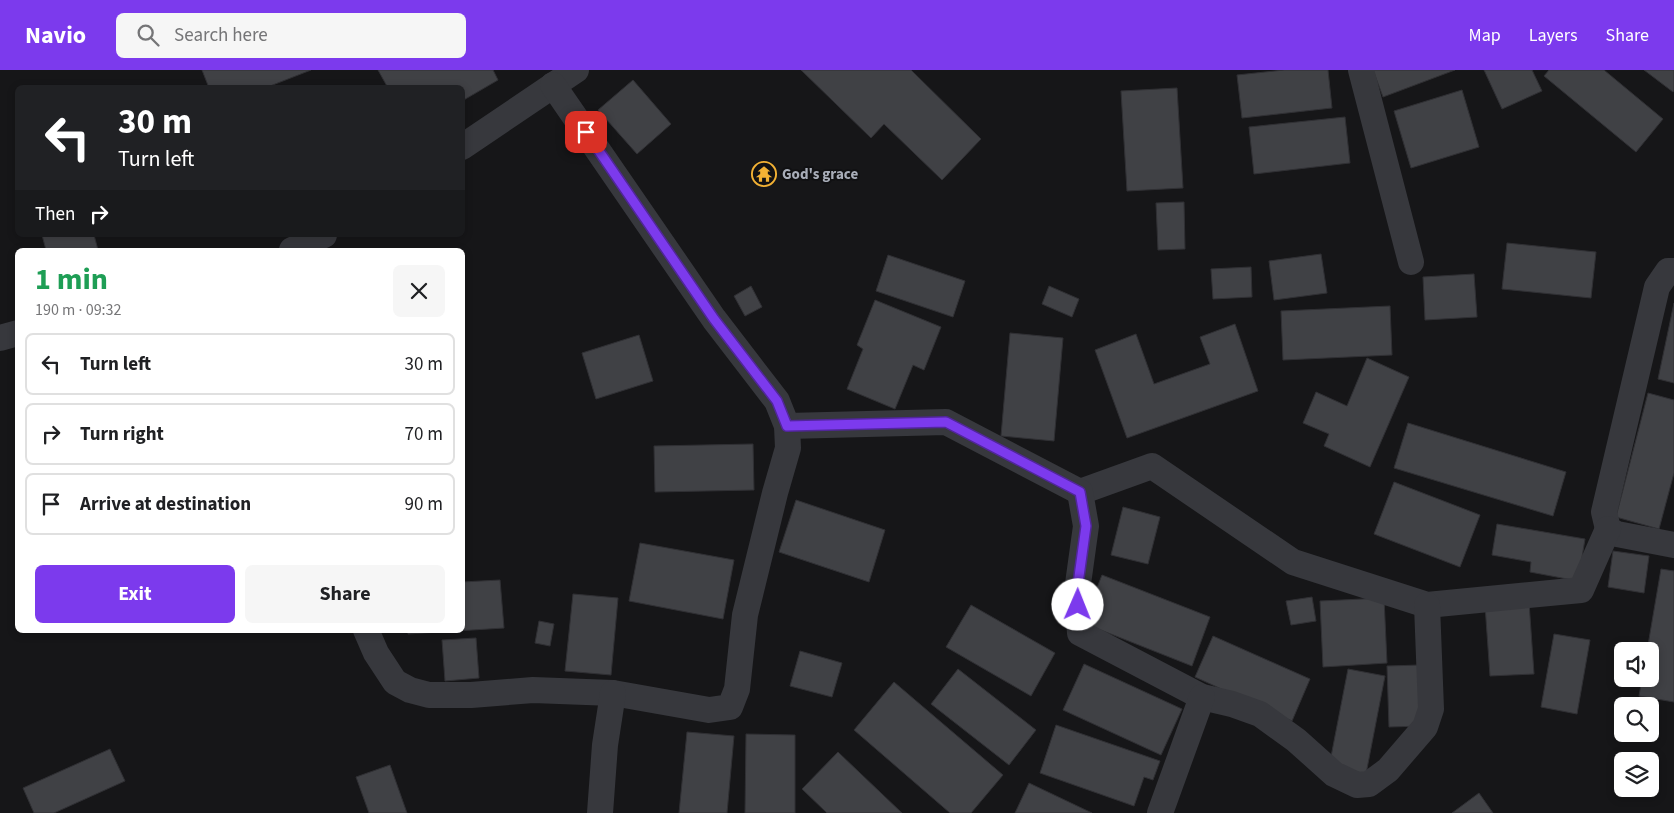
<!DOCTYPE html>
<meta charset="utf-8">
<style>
body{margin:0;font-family:"Source Sans 3",sans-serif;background:#f6f6f6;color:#202124;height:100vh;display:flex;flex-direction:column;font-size:19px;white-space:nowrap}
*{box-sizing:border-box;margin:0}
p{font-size:16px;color:#757577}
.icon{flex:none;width:28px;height:28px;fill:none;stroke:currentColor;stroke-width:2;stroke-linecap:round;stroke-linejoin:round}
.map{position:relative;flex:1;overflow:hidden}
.drawer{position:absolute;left:15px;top:178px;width:450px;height:385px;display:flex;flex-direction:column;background:#fff;border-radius:8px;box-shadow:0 2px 8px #0003}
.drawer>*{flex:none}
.top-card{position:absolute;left:15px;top:15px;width:450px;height:152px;border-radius:8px;box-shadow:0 2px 8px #0003;background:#202124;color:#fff;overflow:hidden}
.tools{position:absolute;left:1614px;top:572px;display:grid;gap:10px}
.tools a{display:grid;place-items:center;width:45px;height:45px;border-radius:8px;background:#fff;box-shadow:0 2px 8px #0003;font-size:25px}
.pin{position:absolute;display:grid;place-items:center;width:42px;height:42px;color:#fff;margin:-21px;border-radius:10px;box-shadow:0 2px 8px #0006}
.me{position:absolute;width:55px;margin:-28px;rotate:1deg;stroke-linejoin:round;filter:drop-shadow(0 0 4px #0008)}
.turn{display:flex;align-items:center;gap:18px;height:105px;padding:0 20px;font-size:22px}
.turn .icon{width:65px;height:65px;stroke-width:2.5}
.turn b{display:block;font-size:35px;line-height:42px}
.then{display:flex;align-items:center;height:48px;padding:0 20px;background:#0003;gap:10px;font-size:19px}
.round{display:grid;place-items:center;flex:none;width:52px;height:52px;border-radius:8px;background:#f6f6f6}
.summary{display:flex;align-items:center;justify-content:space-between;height:85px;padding:0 20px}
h1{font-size:30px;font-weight:700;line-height:38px;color:#1e9e55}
.cta{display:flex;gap:10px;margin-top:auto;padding:10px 20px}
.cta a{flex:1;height:58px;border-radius:8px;background:#7c3aed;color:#fff;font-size:20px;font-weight:700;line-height:58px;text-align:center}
.cta a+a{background:#f6f6f6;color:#202124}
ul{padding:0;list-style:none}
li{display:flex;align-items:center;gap:15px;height:62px;margin:0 10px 8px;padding:0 10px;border:2px solid #e0e0e0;border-radius:8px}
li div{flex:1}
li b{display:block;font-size:19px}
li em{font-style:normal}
header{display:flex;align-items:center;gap:30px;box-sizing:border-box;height:70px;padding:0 25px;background:#7c3aed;color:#fff}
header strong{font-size:24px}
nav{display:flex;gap:28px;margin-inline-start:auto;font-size:18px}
.search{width:350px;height:45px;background:#f6f6f6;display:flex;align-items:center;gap:12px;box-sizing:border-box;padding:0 18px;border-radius:8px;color:#757577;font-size:19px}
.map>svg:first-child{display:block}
</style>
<header>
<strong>Navio</strong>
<div class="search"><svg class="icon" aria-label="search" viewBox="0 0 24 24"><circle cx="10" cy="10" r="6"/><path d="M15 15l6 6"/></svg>Search here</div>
<nav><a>Map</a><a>Layers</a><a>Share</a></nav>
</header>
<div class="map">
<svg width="1674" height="743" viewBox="0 0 1674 743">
<rect width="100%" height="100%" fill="#161618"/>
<g fill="#404145" stroke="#303034">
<polygon points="202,0 311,0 265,18 209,18"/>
<polygon points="378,0 493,0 498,10 462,31 462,18 388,18"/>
<polygon points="801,0 911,0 981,69 942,110 884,54 871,68"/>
<polygon points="1284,0 1328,0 1332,38 1242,48 1237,5"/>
<polygon points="1373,0 1455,0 1383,27"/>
<polygon points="1484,0 1532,0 1542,21 1502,39"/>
<polygon points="1549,0 1604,0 1663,49 1636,82 1544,6"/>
<polygon points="1644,0 1674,0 1674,20 1673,22"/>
<polygon points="633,10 671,54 637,84 598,40"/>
<polygon points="1177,18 1183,118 1127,121 1121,21"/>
<polygon points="1462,20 1479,77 1411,98 1394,41"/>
<polygon points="1345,47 1350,93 1254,104 1249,57"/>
<polygon points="1184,132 1185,179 1158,180 1156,133"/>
<polygon points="42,165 94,165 98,180 46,180"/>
<polygon points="1507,173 1596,182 1591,228 1502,219"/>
<polygon points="1321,184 1327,223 1274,230 1269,191"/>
<polygon points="888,185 965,211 953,247 876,221"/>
<polygon points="1251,197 1252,227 1213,229 1211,199"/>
<polygon points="1474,204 1477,247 1425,250 1423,207"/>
<polygon points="751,216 762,237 745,246 734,226"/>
<polygon points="1049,216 1079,229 1072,247 1042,234"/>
<polygon points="875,230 941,257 924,300 913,295 895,339 847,319 863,279 857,275"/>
<polygon points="1674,233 1674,313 1658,309"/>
<polygon points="1390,236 1392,285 1283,290 1281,241"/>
<polygon points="1235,254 1258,321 1127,368 1095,280 1136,264 1154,314 1210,294 1200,267"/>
<polygon points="1010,263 1063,268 1054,371 1001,366"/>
<polygon points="639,265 653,311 596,329 582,283"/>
<polygon points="1367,288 1409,307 1370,397 1324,376 1329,364 1303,353 1316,322 1347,336"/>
<polygon points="1648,323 1674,330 1674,403 1659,459 1616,447"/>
<polygon points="1408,353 1566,402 1553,446 1394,398"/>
<polygon points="753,374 754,420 655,422 654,376"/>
<polygon points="1394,412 1480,445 1460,497 1374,464"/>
<polygon points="796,430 885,460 869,512 779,482"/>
<polygon points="1123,437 1160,447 1148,494 1111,485"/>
<polygon points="1497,454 1585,469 1578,511 1530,502 1531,492 1492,485"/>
<polygon points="640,473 734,490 723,549 629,531"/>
<polygon points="1613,481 1649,486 1644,523 1608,517"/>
<polygon points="1661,499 1674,501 1674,632 1639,626 1642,609 1650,609 1650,581 1647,581"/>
<polygon points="1102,505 1210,547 1192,596 1083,553"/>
<polygon points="500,510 504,558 408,564 408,560 462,560 462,512"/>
<polygon points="573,524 618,528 611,605 565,601"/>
<polygon points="1312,527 1316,551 1291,555 1286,531"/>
<polygon points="1384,528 1387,593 1323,597 1320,531"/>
<polygon points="1529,532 1534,604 1490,606 1485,535"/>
<polygon points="971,535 1055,583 1031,626 946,577"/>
<polygon points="539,551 554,554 550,576 535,573"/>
<polygon points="1554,564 1590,570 1577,644 1541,637"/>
<polygon points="1213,566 1310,609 1292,651 1195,607"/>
<polygon points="476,568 479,608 445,611 442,570"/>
<polygon points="800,581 842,593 832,627 790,616"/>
<polygon points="1084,594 1182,639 1161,685 1063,640"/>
<polygon points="1420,595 1422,656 1389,657 1387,596"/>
<polygon points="958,599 1036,660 1009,695 931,634"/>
<polygon points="1348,599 1385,606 1366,704 1329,697"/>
<polygon points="894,612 1003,705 971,743 950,743 854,660"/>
<polygon points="1056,655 1160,691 1153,710 1144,707 1134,736 1040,703"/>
<polygon points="687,662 734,666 727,743 679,743"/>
<polygon points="746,664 795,665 795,743 745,743"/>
<polygon points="110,679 125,711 54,743 34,743 23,718"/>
<polygon points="838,682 902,743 827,743 802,719"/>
<polygon points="390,695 407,743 369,743 356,707"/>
<polygon points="1029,713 1092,743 1015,743"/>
<polygon points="1479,723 1493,743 1452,743"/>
</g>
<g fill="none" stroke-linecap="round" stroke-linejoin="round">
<g stroke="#37383d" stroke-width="26">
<polyline points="1361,0 1411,192"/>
<polyline points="462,77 576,0"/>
<polyline points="292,180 324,165"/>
<polyline points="1674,201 1668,201 1657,217 1604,442 1608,459 1617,464 1674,475"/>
<polyline points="0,268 18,263"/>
<polyline points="787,356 946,352 1080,422 1152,396 1293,492 1427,535 1581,520 1608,459"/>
<polyline points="1080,422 1086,456 1077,521 1080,563 1202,627 1232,634 1260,644 1296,670 1334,704 1357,715 1369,714 1388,700 1425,657 1431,639 1427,535"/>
<polyline points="366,560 376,583 395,612 410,620 429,625 471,625 533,620 613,623 709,640 730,637 737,619 745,545 775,423 788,378 787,356 777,331 714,249 553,15"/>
<polyline points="600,743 605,675 613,623"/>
<polyline points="1160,743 1202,627"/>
</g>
</g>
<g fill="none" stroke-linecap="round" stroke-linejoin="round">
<defs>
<polyline id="route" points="586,62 714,249 777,331 787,356 946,352 1080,422 1086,456 1077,521 1078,535"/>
</defs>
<use href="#route" stroke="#51269a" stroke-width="12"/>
<use href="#route" stroke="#7c3aed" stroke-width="9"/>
</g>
<defs>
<symbol id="temple-ring" viewBox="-11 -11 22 22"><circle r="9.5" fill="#111113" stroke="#f2b134" stroke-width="1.5"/><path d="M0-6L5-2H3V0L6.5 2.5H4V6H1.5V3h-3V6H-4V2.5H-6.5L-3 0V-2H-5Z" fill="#f2b134"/></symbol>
</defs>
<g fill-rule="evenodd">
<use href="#temple-ring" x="750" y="90" width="28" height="28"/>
</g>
<g text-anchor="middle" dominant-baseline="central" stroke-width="4" stroke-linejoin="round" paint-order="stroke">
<g font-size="15" font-weight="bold" fill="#a8adb8" stroke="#111113" text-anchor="start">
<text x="782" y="104">God's grace</text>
</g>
</g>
</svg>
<div class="tools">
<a><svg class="icon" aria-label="sound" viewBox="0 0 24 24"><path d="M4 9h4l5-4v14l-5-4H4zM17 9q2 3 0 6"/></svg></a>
<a><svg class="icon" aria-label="search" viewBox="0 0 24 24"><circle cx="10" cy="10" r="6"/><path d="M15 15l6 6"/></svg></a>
<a><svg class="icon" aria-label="layers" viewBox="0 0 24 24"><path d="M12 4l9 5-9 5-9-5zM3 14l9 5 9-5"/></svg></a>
</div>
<div class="pin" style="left:586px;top:62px;background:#d93025"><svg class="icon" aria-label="arrive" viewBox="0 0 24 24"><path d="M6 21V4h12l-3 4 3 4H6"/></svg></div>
<svg class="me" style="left:1078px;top:535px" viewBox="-20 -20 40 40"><circle r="19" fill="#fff"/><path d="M0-13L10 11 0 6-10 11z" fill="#7c3aed"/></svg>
<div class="top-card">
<div class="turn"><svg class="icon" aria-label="left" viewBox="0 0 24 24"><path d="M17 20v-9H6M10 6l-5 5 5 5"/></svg><div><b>30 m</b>Turn left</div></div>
<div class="then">Then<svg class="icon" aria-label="right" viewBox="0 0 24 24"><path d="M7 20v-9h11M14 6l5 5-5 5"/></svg></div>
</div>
<section class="drawer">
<div class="summary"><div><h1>1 min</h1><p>190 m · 09:32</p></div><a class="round"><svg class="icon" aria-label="close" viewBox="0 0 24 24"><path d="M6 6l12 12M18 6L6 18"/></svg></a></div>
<ul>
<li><svg class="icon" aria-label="left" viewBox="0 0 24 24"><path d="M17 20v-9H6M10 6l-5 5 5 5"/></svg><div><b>Turn left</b></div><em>30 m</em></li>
<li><svg class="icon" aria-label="right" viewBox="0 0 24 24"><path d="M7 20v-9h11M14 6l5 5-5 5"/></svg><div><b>Turn right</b></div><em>70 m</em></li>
<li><svg class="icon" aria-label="arrive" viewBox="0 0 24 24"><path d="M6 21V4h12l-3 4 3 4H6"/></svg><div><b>Arrive at destination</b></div><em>90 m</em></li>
</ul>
<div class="cta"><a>Exit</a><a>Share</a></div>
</section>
</div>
